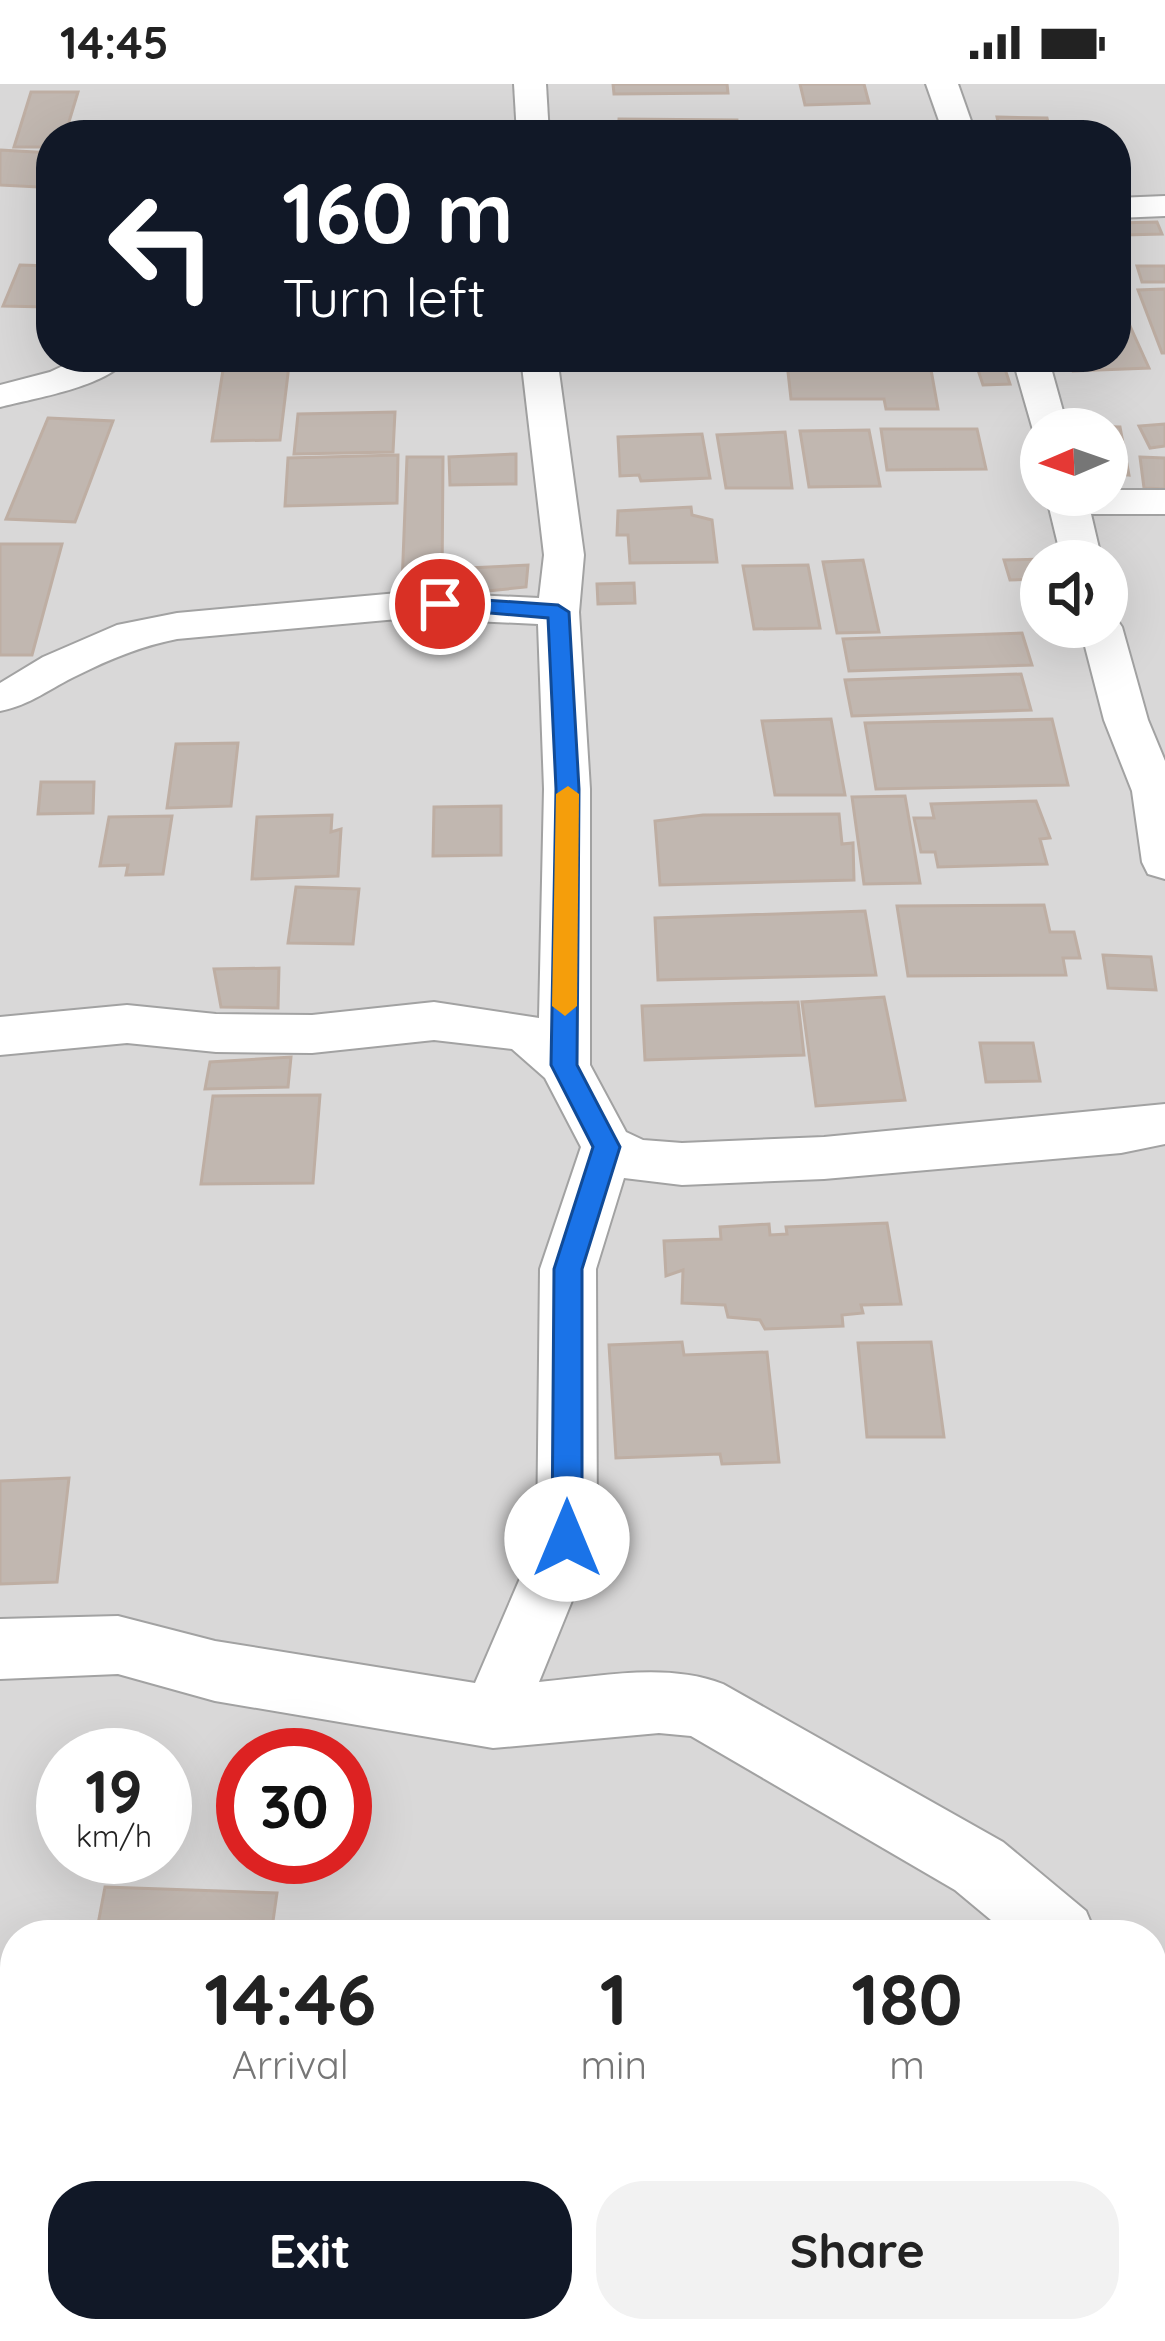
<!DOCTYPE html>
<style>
body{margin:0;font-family:Quicksand,sans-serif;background:#f2f2f2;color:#222;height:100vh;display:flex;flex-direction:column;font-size:45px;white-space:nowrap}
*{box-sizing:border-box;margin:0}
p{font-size:39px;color:#767676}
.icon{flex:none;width:66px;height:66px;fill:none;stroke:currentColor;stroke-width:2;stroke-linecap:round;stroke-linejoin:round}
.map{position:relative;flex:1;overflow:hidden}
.side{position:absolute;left:0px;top:1836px;width:1167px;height:423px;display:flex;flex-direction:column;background:#fff;border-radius:48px 48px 0 0;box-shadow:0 12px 48px #0002}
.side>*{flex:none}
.guide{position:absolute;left:36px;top:36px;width:1095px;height:252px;border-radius:48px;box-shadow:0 12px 48px #0002;background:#111827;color:#fff;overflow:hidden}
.needle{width:78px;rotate:268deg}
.tools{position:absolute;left:1020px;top:324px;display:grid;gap:24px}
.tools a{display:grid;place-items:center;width:108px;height:108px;border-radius:50%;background:#fff;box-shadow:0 12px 48px #0002;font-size:60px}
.speed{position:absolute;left:36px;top:1644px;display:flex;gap:24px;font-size:60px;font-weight:700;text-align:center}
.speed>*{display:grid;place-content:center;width:156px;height:156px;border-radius:50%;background:#fff;box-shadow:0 12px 48px #0002;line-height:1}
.speed small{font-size:30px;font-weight:400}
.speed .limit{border:18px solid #d22;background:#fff;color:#111}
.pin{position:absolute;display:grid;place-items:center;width:102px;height:102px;color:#fff;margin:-51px;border:6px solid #fff;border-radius:50%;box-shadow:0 3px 12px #0007}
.me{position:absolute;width:132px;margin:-66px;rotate:0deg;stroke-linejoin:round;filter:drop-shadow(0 0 9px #0008)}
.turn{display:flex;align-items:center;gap:42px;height:252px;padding:0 48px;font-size:54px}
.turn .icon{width:156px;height:156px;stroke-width:2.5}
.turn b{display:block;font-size:84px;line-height:102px}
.eta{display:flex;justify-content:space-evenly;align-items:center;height:204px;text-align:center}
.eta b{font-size:72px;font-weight:800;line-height:84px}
.button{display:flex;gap:24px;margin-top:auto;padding:24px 48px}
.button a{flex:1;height:138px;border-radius:48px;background:#111827;color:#fff;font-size:48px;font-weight:800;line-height:138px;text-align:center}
.button a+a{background:#f2f2f2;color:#222}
.status{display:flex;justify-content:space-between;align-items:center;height:84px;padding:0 60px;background:#fff;direction:ltr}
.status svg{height:33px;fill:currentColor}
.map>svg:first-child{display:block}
</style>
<div class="status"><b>14:45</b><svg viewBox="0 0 49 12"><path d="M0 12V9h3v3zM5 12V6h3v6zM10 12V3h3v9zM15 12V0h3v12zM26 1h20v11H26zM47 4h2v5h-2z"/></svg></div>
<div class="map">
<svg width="1165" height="2257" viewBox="0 0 1165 2257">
<rect width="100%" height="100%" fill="#ede8e1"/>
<path fill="#d9d8d8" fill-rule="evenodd" d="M0,0H1165V2257H1065L1064,2244H1152V1851H15V2200L0,2203ZM51,51H1116V273H51ZM1041,345H1107V411H1041ZM1041,477H1107V543H1041ZM63,1671H165V1773H63ZM243,1671H345V1773H243Z"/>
<polygon fill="#ececcb" points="15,2200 15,2244 1064,2244 1065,2257 0,2257 0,2203"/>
<g fill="#c1b7b0" stroke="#beaea3" stroke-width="3">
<polygon points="727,0 728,9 614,10 613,0"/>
<polygon points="800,0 864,0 869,19 805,21"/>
<polygon points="31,8 78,8 65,51 51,51 51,63 14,63"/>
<polygon points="997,33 1047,34 1050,47 1001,51"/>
<polygon points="619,35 737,36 739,51 618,51"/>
<polygon points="0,66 51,69 38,103 0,101"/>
<polygon points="1157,138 1162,150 1123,151 1117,139"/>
<polygon points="20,181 51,182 47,223 3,222"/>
<polygon points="1137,182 1165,182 1165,198 1142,198"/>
<polygon points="1165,205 1165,269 1162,269 1138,206"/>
<polygon points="1116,242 1130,242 1149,284 1073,287 1068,273 1116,273"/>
<polygon points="225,273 290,273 280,356 212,357"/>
<polygon points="1002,276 1010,300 983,301 975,277"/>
<polygon points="787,279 930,280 938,325 886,325 884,315 791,315"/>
<polygon points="395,328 393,368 294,370 298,330"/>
<polygon points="48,334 113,337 75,438 6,435"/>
<polygon points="1165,340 1165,362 1150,364 1139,342"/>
<polygon points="1084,342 1120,343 1129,391 1117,390 1120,406 1107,406 1107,345"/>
<polygon points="881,345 977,345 986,385 887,386"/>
<polygon points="869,346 880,402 809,403 800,347"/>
<polygon points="785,348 792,404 726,404 717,351"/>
<polygon points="702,350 710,394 641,397 639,391 620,392 618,353"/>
<polygon points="516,370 516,400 450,401 449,373"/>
<polygon points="398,371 397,419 285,422 288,374"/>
<polygon points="407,373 443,373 442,502 402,501"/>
<polygon points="1140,373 1165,374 1165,405 1144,404"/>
<polygon points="691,423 692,431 712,436 717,478 630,479 628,451 617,451 618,427"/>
<polygon points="0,460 62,460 32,571 0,571"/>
<polygon points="1048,475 1041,477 1041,495 1010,496 1004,476"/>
<polygon points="863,476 879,548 837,549 823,478"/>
<polygon points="528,481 526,503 448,511 448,485"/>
<polygon points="808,481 820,544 754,545 743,482"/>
<polygon points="634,499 635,519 598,520 597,500"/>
<polygon points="1022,549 1032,581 849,587 843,555"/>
<polygon points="1021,590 1031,626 852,632 845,596"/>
<polygon points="831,635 845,711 775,711 762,637"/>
<polygon points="1052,635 1068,701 876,705 865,639"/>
<polygon points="238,659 231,722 167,724 176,660"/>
<polygon points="41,698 94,698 93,729 38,730"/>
<polygon points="905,712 920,799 864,800 852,713"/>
<polygon points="1036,717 1050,754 1040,755 1047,780 938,783 935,768 921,768 914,734 934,734 931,720"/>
<polygon points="501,722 501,771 433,772 434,723"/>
<polygon points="839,730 842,760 853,759 854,796 660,801 655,737 703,731"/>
<polygon points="332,731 331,748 341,745 338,792 252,795 257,733"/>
<polygon points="172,732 163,790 126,791 128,781 100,782 109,733"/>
<polygon points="296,803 359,805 353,860 288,859"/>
<polygon points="1044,821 1050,848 1074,848 1080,874 1063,874 1066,891 908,892 897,822"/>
<polygon points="865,827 876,891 658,896 655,834"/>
<polygon points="1103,871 1151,873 1156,906 1108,904"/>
<polygon points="279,884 278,924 221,923 214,885"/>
<polygon points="884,913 905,1016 816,1022 802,918"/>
<polygon points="798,918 804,971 645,976 642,922"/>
<polygon points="980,959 1033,959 1040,997 986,998"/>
<polygon points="291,973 288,1003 205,1005 210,978"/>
<polygon points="320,1011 313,1099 201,1100 213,1012"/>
<polygon points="887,1139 901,1220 861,1221 863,1229 842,1231 843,1242 765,1245 760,1236 728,1233 725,1221 682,1219 683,1186 666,1192 664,1157 721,1155 720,1143 769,1140 770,1151 787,1150 786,1143"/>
<polygon points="682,1258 684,1271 767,1268 779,1378 722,1380 720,1370 616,1374 609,1261"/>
<polygon points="931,1258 944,1353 867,1353 858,1259"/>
<polygon points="69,1394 57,1498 0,1500 0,1397"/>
<polygon points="105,1803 277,1809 271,1851 96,1851"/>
<rect x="0" y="1955" width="15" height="126"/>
<polygon points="881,2244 1001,2244 1002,2257 882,2257"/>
</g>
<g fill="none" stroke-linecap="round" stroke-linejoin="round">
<defs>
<g id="street">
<polygon points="514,0 546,0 549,51 517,51"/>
<polygon points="926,0 958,0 976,51 944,51"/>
<polygon points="1165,112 1165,132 1116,134 1116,114"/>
<path d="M82,273H129C107,303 35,314 0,323V301L50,288Z"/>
<path d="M521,273H557L584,471L579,528L590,705V981L626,1048L643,1056L682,1059L824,1053L1165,1020V1060L1121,1069L824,1095L682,1101L624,1094L596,1185L597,1455L539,1598C599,1593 665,1578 723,1600L1003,1758L1086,1827L1096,1851H1009L955,1806L691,1652L659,1649L493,1664L215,1617L118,1590L0,1595V1535L118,1532L215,1557L475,1599L537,1455L540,1185L581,1063L545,994L512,965L434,956L312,969L216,968L127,959L0,971V933L127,921L216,930L312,931L434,918L539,934L544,705L538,540L409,534L177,555C141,562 110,575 78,591C50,604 31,621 0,627V599L43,573L117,541L177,529L409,508L539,514L544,471Z"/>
<polygon points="1012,273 1048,273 1068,345 1041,345 1041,354 1035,353"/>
<polygon points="1107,406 1165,406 1165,430 1091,430 1102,477 1062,477 1046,411 1107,411"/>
<polygon points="1107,531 1116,534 1122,543 1148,636 1165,677 1165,795 1148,790 1142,778 1132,707 1104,636 1080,543 1107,543"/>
<polygon points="1152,1890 1165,1895 1165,1971 1152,1966"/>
</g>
</defs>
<use href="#street" stroke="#a2a2a2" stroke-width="4"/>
<use href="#street" fill="#fff" fill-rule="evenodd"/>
</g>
<polygon fill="#1a73e8" stroke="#114b97" stroke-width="3" points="440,513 558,521 569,528 579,705 577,981 620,1063 582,1185 582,1455 578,1465 567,1469 556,1465 552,1455 554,1185 593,1063 551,981 556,705 548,534 432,524 429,520"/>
<polygon fill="#f59e0b" points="568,702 579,710 577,922 565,932 552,922 556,710"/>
</svg>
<div class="tools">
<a><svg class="needle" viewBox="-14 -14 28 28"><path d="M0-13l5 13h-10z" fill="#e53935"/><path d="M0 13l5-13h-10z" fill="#767676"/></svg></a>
<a><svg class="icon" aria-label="sound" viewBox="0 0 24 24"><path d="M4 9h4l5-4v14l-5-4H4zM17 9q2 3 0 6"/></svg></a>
</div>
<div class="speed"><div>19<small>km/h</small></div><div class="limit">30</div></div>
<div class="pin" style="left:440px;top:520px;background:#d93025"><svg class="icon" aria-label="arrive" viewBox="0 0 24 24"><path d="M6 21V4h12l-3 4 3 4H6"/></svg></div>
<svg class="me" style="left:567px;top:1455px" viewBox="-20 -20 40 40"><circle r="19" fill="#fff"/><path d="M0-13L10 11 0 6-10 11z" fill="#1a73e8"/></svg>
<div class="guide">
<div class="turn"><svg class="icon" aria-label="left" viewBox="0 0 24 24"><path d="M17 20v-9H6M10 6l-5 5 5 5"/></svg><div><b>160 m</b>Turn left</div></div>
</div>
<section class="side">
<div class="eta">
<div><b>14:46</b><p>Arrival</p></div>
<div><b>1</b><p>min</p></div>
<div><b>180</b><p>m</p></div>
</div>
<div class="button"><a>Exit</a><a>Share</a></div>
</section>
</div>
